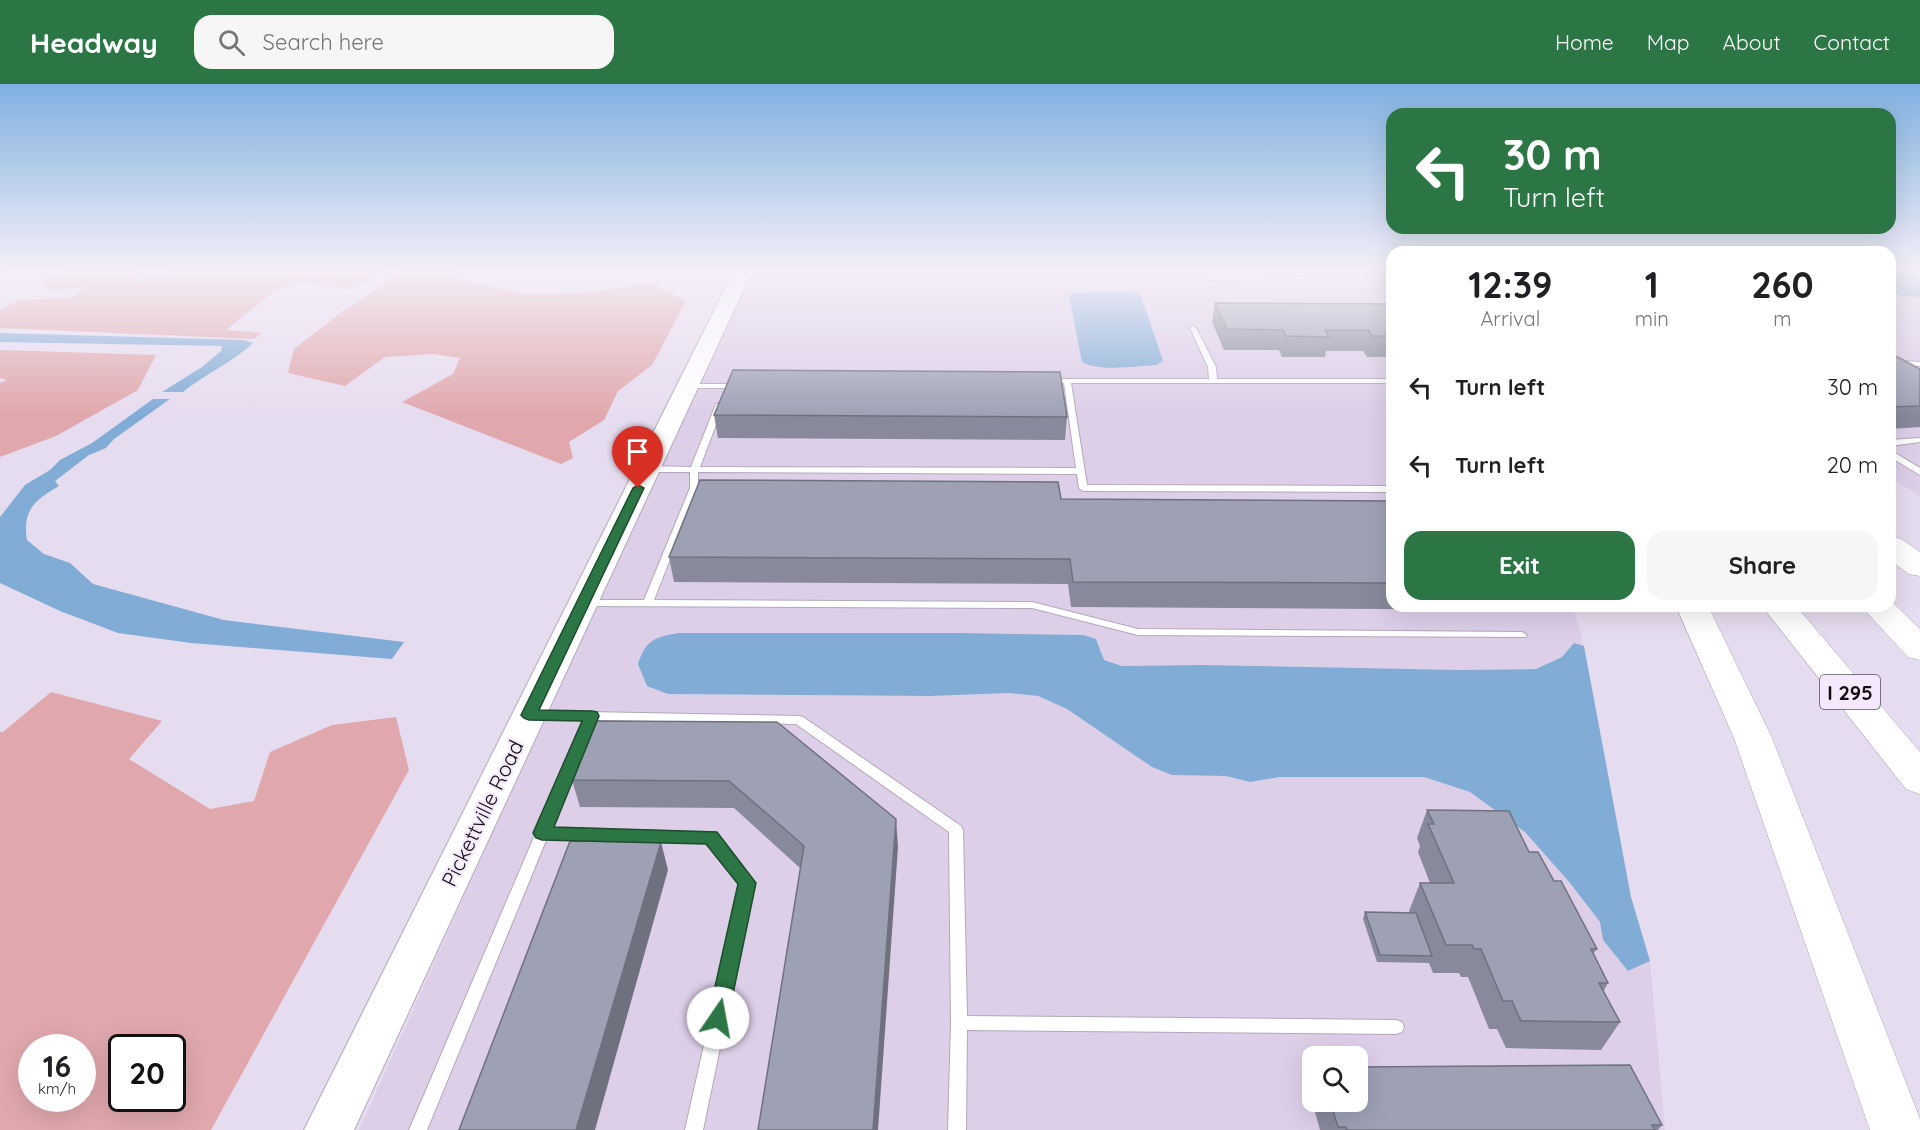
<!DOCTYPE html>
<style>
body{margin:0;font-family:Quicksand,sans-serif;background:#f6f6f6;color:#202124;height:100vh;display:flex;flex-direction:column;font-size:22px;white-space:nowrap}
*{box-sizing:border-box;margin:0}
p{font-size:20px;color:#757577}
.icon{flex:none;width:33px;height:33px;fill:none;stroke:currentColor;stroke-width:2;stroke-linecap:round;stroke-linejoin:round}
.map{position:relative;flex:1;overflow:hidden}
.sheet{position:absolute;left:1386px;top:162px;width:510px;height:366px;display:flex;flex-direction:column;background:#fff;border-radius:18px;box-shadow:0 6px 24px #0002}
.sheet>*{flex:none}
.guide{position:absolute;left:1386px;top:24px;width:510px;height:126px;border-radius:18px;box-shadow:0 6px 24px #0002;background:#2b7644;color:#fff;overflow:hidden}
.buttons{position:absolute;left:1302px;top:962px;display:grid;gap:12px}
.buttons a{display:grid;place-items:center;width:66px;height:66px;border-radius:12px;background:#fff;box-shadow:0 6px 24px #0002;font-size:30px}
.speed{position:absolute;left:18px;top:950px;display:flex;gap:12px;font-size:30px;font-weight:700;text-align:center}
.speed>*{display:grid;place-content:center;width:78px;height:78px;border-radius:50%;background:#fff;box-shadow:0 6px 24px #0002;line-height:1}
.speed small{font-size:15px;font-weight:400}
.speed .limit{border:3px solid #111;border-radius:9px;background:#fff;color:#111}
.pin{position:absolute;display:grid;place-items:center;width:51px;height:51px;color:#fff;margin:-62px -26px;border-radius:50% 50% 50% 0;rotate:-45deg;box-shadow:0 0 6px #0007}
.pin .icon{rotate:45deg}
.me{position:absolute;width:66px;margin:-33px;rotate:12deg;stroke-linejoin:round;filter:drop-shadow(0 0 4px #0008)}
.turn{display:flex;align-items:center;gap:21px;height:126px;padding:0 18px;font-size:27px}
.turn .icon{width:78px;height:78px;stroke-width:2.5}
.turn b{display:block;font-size:42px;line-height:51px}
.eta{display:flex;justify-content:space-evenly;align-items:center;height:102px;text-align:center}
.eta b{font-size:36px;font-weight:800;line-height:42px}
.action{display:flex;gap:12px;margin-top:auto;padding:12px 18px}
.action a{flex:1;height:69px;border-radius:18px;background:#2b7644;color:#fff;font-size:24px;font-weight:800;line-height:69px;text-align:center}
.action a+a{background:#f6f6f6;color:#202124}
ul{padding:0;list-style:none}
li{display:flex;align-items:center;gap:18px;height:78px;padding:0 18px}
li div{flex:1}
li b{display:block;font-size:22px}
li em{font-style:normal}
header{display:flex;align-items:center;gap:36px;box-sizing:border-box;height:84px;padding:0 30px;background:#2b7644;color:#fff}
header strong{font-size:28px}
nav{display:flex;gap:33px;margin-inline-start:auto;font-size:21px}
.search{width:420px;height:54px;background:#f6f6f6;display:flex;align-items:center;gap:15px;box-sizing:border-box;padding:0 21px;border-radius:18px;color:#757577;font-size:22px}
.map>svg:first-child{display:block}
</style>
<header>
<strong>Headway</strong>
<div class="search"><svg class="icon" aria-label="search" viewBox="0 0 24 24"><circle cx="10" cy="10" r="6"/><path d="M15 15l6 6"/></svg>Search here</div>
<nav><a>Home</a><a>Map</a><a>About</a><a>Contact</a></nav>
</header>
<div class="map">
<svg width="1920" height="1046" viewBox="0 0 1920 1046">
<rect width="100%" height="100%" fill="#e6dcef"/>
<g fill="#ddcfe8" fill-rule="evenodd">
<path d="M753,185H1350L1392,239V522H1573L1584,562L1574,559L1562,573L1536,585L1460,586L1203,581L1122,582L1104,576L1096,555L1083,552L959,549L668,610L930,612L1009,609L1038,612L1067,625L1172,691L1226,692L1250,698L1280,693H1424L1470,708L1525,748L1570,799L1600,838L1603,856L1628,887L1650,877L1665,1046H359L573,570ZM1312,972H1358V1017H1312Z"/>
<polygon points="1890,210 1920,214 1920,412 1890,393"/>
</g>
<g fill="#e0a8ac" fill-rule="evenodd">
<polygon points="67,185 140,185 134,189 139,198 173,185 385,185 367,198 347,205 303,198 276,206 226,246 262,249 254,255 0,244 0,226 20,216 70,214 87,203 51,207 40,199"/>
<polygon points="407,185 453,185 461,196 526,210 586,209 650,199 686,217 652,281 618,307 604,336 569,358 573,374 561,380 402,318 453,290 460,274 433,270 385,273 345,302 288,289 294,265 339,230"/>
<polygon points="0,266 156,271 138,306 56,352 0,373 0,299 7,296 0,294"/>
<path d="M51,608L162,637L129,675L210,725L254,717L270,668L332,641L396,633L409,686L211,1046H0V648H3ZM32,963H82V1014H32ZM122,963H172V1014H122Z"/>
</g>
<g fill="#81acd5">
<polygon points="1890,185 1904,185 1920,193 1920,214 1890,210"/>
<path d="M1120,208L1137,209L1141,212L1163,277L1156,281C1137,282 1099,288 1082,278L1069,212L1075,209Z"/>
<path d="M0,249L244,256L253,259C232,279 205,290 183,308H162L202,283L221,267L222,262L0,258Z"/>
<path d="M153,315H170L114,355L106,364L89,371L55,397L59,402C35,416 22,426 27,456L44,470L70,479L93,500L224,536L404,558L392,575L191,559L118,549L60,527L0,499V433L25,401L50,386L60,376L92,359Z"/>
<path d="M679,549H959L1083,551L1096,555L1104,576L1122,582L1203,581L1460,586L1536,585L1562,573L1574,559L1584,562L1631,813L1650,877L1628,887L1603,856L1600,838L1570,799L1525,748L1470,708L1424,693H1280L1250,698L1226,692L1172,691L1152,683L1067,625L1038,612L1009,609L930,612L668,610L647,602L638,580C646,556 654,553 679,549Z"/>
</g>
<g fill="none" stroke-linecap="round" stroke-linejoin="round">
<defs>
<g id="lane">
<polygon points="1201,185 1207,185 1211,192 1299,191 1295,185 1301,185 1307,193 1304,195 1209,196 1207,195"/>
<polygon points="1193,242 1196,244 1216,283 1217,295 1392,295 1392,299 1071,299 1087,401 1392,402 1392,408 1083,407 1079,404 1077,390 698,388 698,404 654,516 1032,518 1138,545 1522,548 1527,551 1526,553 1138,551 1032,524 586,522 581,519 586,516 644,516 690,404 690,388 648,388 644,385 648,382 691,383 716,320 722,320 723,322 700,383 1076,384 1064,299 1044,299 1044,295 1209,295 1208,283 1190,244"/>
<polygon points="1890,276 1920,278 1920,282 1890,280"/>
<polygon points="737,296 741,298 740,300 727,304 687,304 683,302 687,300 726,300"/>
<polygon points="1920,354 1920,358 1890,362 1890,356"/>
<polygon points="1890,366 1920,384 1920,391 1890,373"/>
<polygon points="532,627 799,632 803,633 961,742 963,746 967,932 1396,936 1402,938 1404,943 1402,948 1396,950 967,946 966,1046 948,1046 951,939 949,748 796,640 596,636 552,744 711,748 716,749 754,799 703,1046 685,1046 740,800 707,758 547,754 427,1046 409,1046 584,636 528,634 526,631 528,628"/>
</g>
<polygon id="secondary" points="735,185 753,185 354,1046 304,1046"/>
<g id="highway">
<polygon points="1890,452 1901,455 1920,468 1920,492 1909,490 1890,476"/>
<polygon points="1890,516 1920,545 1920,576 1908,573 1861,522 1890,522"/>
<polygon points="1676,522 1708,522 1772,654 1920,1035 1920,1046 1870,1046 1734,654"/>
<polygon points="1762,522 1796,522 1920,668 1920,710 1906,705"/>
</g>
</defs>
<use href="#lane" stroke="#b2a8ba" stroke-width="2"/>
<use href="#secondary" stroke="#b2a8ba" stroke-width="2"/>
<use href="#highway" stroke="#b2a8ba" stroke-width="1"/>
<use href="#lane" fill="#fff" fill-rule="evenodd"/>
<use href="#secondary" fill="#fff" fill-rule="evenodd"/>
<use href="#highway" fill="#fff" fill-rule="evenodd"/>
<polyline stroke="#5a545f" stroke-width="3" points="0,188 6,185"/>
</g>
<g fill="#888a9b">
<polygon points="1215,219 1392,220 1392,273 1367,273 1363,267 1326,267 1325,273 1282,273 1279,266 1224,266 1212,238"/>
<polygon points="1890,273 1920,285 1920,343 1890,345"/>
<polygon points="714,331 1067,333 1065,356 718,354"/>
<polygon points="1061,415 1392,417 1392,522 1547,522 1545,526 1071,523 1068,500 674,498 669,473"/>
<polygon points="596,637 898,763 800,784 734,724 580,723 572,696"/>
<polygon points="1427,726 1529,768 1554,797 1597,865 1593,870 1608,899 1603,908 1620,938 1601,966 1506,964 1497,945 1489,945 1468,893 1461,893 1459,889 1433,889 1429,879 1377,878 1363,835 1365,828 1410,829 1409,827 1420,799 1430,799 1418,768 1420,762 1417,754"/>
<polygon points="1312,1003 1312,1017 1358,1017 1662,1041 1658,1046 1320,1046 1310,1010"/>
</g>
<g fill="#6f717e">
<polygon points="896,735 898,763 878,1046 873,1046"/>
<polygon points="661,758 668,786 595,1046 576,1046"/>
</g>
<g fill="#9ea1b4" stroke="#6f717e" stroke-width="1.5">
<polygon points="1215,219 1392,220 1392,252 1372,252 1368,246 1325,246 1329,253 1286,252 1283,246 1227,245"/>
<polygon points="1890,273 1898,273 1920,285 1920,322 1890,323"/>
<polygon points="733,286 1060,288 1067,333 714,331"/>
<polygon points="700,396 1058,398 1061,415 1392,417 1392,499 1073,498 1070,475 669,473"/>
<polygon points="596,637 777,638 896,735 873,1046 758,1046 804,762 729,697 572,696"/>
<polygon points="1427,726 1509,727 1529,768 1538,768 1554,797 1561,797 1597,865 1591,865 1608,899 1599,899 1620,938 1521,937 1512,917 1503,917 1481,865 1474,865 1472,861 1446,861 1420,799 1454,799 1428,740 1434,740"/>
<polygon points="570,757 661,758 576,1046 459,1046"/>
<polygon points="1365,828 1416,829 1432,872 1380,871"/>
<polygon points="1630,981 1662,1041 1652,1041 1655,1046 1347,1046 1346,1043 1338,1043 1330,1017 1358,1017 1358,983"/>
</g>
<linearGradient id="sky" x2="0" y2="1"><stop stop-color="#7fb1e0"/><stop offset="0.56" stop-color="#f4eff8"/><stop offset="1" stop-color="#f4eff8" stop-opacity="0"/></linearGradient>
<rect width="1920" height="332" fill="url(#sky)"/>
<polygon fill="#2b7644" stroke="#1c4d2c" stroke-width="1.5" points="638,401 644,404 539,626 592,627 597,628 599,632 554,743 717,748 756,799 728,934 725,940 718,943 711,940 708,934 738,800 706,760 542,756 536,754 533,749 582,637 529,636 524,634 521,631 633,404"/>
<g text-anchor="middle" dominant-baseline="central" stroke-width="4.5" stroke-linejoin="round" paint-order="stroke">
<rect fill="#f4e9fc" stroke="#56505a" stroke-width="1.5" x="1820" y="591" width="60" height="34" rx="4.5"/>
<g font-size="20" font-weight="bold" fill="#120e14">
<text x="1850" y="608">I 295</text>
</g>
<g font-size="21" fill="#120e14" stroke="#f4e9fc">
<text transform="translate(482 729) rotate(-64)">Pickettville Road</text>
</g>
</g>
</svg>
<div class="buttons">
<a><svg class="icon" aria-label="search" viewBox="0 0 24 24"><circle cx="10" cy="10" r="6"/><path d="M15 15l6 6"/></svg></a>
</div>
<div class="speed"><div>16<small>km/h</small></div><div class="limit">20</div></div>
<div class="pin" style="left:638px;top:404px;background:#d93025"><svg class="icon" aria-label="arrive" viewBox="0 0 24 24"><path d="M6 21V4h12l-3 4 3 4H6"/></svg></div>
<svg class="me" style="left:718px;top:934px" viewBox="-20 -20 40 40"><circle r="19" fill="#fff"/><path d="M0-13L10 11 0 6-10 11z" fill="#2b7644"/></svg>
<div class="guide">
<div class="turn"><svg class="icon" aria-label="left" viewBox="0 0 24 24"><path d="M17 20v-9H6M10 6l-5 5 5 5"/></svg><div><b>30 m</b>Turn left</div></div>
</div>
<section class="sheet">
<div class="eta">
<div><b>12:39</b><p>Arrival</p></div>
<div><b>1</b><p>min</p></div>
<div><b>260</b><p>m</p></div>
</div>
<ul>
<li><svg class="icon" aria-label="left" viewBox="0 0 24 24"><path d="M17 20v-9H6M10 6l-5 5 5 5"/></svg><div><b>Turn left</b></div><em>30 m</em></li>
<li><svg class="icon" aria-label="left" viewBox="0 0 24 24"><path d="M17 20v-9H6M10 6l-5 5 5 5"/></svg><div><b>Turn left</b></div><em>20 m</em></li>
</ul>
<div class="action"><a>Exit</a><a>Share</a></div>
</section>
</div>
